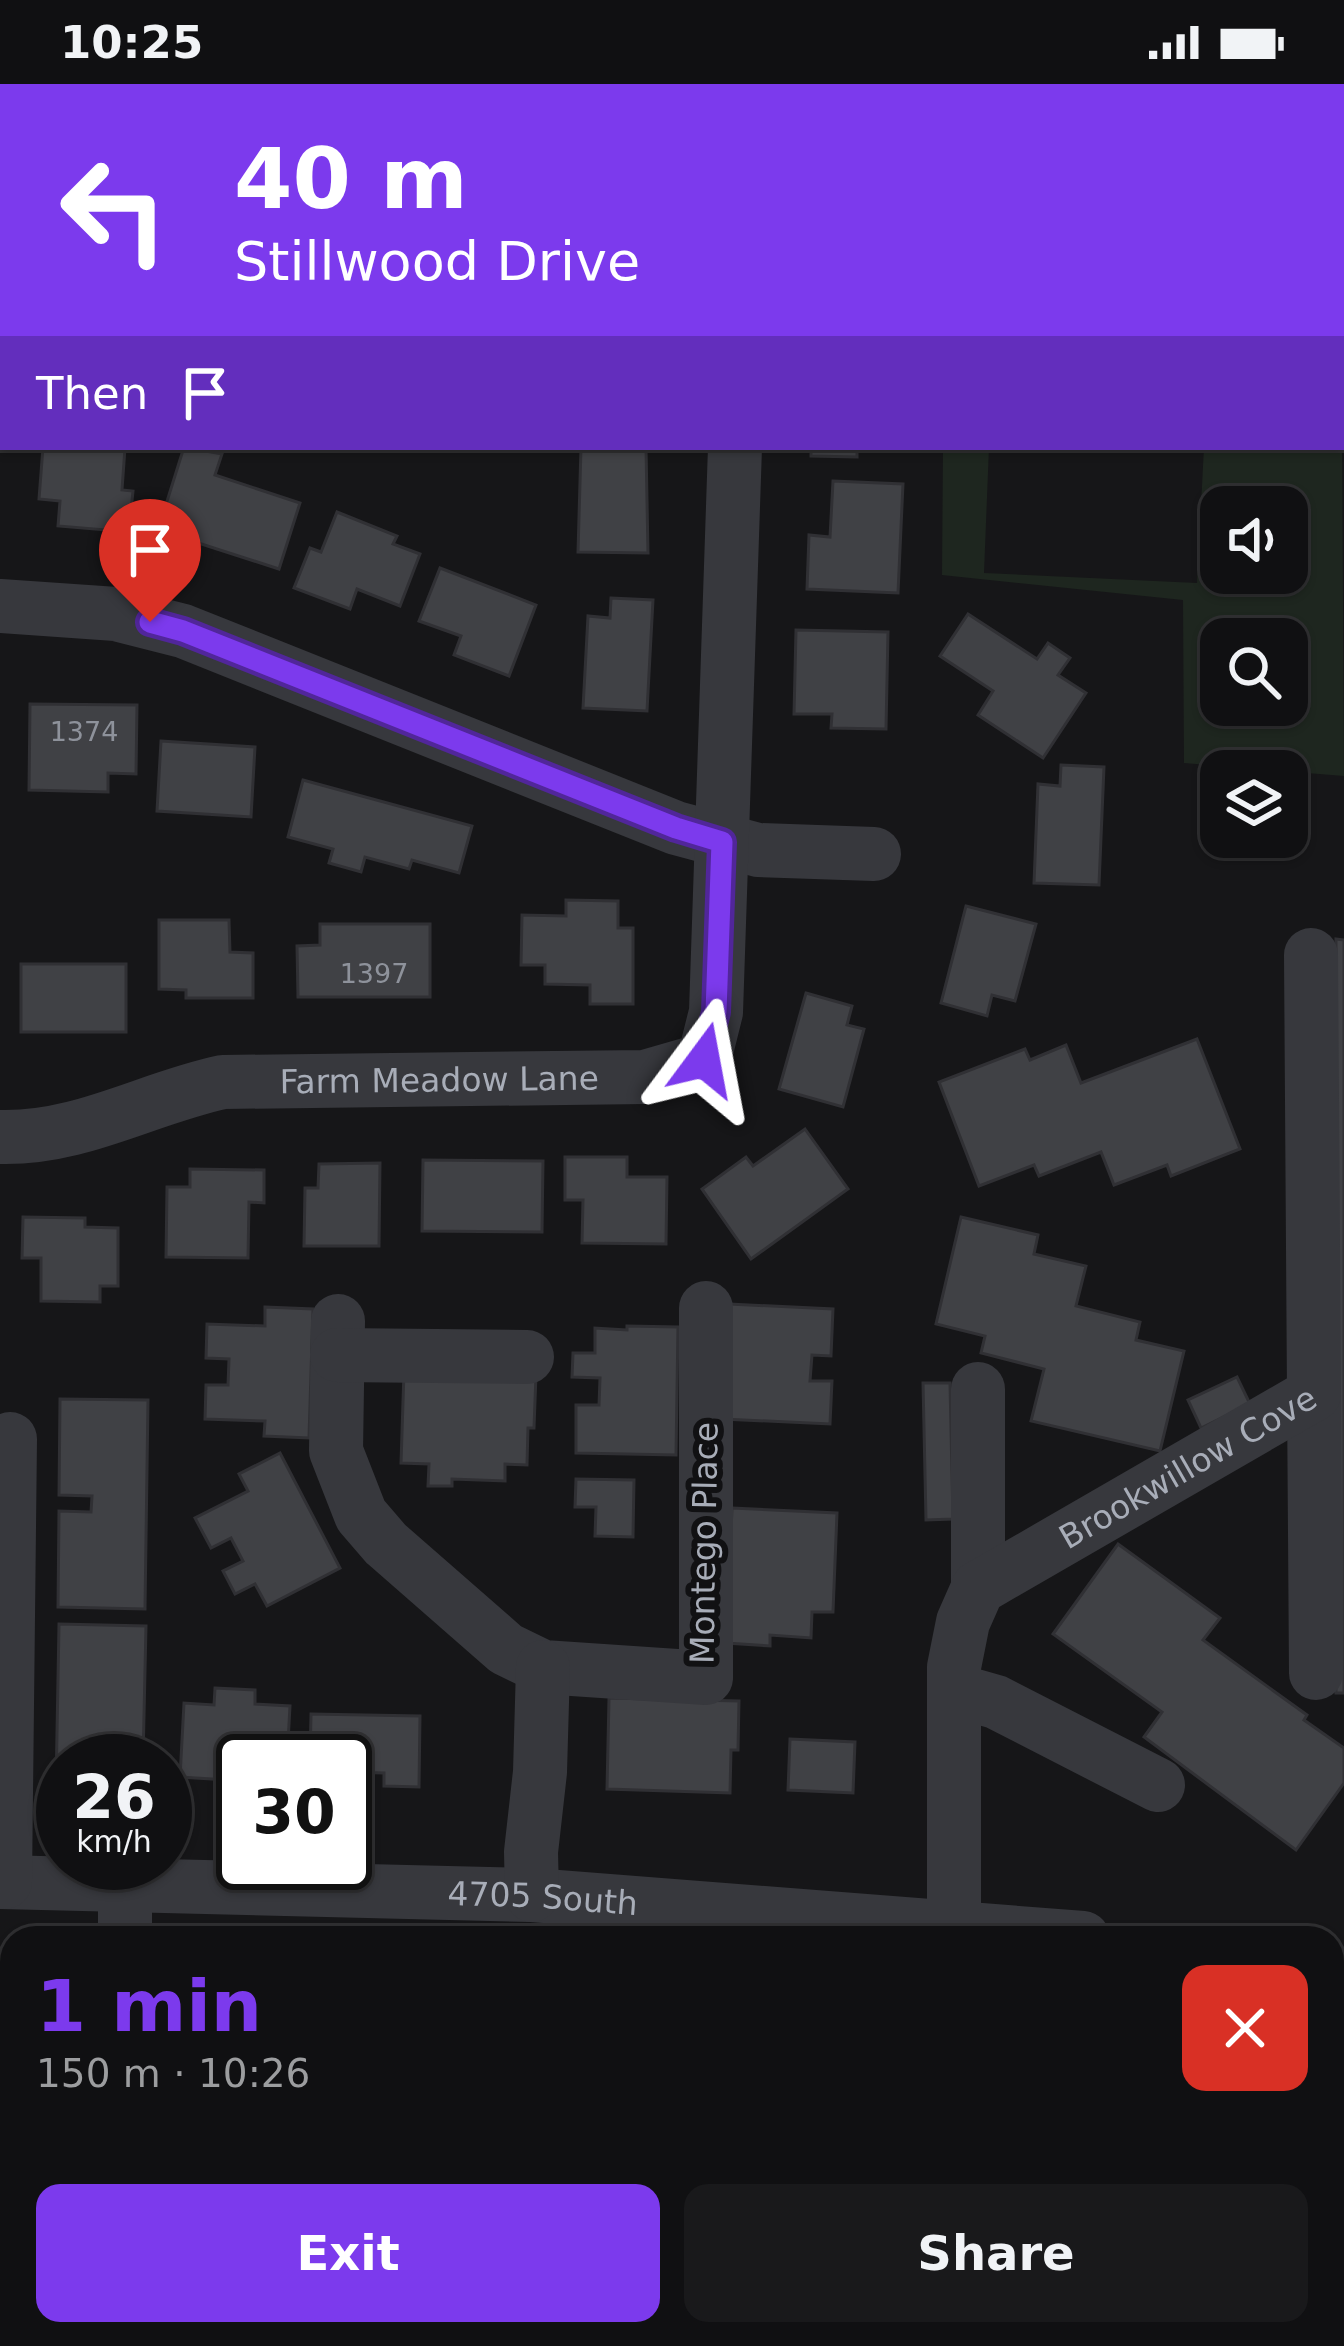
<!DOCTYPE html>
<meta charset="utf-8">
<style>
body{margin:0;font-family:"DejaVu Sans",sans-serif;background:#19191b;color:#f1f3f6;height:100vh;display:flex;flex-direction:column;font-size:45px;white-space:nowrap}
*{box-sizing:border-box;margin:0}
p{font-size:39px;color:#9c9d9f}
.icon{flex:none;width:66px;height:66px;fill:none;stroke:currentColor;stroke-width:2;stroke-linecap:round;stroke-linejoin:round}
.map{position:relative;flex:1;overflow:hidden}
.drawer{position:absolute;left:0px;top:1842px;width:1344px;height:420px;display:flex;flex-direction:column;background:#101012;border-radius:36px 36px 0 0;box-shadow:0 3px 9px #0004,0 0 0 3px #303032}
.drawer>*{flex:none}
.top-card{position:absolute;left:0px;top:0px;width:1344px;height:366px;box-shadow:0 3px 9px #0004,0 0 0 3px #303032;background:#7c3aed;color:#fff;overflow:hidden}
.fabs{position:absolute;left:1200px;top:402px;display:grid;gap:24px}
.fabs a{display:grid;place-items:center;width:108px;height:108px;border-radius:24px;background:#101012;box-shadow:0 3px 9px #0004,0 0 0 3px #303032;font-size:60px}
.speed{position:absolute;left:36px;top:1650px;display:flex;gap:24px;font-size:60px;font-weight:700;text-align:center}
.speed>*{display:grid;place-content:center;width:156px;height:156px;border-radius:50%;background:#101012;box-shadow:0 3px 9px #0004,0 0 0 3px #303032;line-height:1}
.speed small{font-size:30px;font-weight:400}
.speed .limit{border:6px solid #111;border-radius:18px;background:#fff;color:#111}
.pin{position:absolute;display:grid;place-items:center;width:102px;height:102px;color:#fff;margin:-123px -51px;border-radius:50% 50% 50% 0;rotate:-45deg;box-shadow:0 0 12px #0007}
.pin .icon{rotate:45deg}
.me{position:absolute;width:132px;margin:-66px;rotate:13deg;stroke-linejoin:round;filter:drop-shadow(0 0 9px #0008)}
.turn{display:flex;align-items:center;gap:42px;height:252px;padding:0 36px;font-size:54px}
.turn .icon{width:156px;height:156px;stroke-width:2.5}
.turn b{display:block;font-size:84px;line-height:102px}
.then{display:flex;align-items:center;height:114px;padding:0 36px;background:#0003;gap:24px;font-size:45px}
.round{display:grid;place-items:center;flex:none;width:126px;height:126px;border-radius:24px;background:#19191b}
.overview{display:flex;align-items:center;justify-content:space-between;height:204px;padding:0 36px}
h1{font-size:72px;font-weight:700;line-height:90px;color:#7c3aed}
.cta{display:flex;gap:24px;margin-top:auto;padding:24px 36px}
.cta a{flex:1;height:138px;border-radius:24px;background:#7c3aed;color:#fff;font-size:48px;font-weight:700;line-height:138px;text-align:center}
.cta a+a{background:#19191b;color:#f1f3f6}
.status{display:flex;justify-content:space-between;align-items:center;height:84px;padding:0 60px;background:#101012;direction:ltr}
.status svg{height:33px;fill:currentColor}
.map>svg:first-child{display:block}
</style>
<div class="status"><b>10:25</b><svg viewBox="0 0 49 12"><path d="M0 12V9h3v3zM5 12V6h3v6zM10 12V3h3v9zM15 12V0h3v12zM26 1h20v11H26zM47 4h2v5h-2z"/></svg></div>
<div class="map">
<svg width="1344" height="2262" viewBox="0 0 1344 2262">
<rect width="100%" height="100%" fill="#161618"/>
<g fill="#1e261f" fill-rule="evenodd">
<polygon points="944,0 1344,0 1344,127 1341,3"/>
<path d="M1341,166L1344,692L1184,679L1183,516L942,491L943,363H989L984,489L1197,499L1204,363H1341ZM1221,423H1287V489H1221ZM1221,555H1287V621H1221Z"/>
<polygon points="1344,2123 1344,2262 1217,2262 1217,2250 1332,2250 1332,2127"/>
</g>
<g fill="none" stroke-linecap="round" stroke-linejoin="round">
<g stroke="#2c353c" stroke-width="63">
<polyline points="0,2065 12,2070"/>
<polyline points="322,2250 335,2262"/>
</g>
</g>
<g fill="#404145" stroke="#303034" stroke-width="3">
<polygon points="0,27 3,27 1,128 0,128"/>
<polygon points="43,363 125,364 122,406 133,407 129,448 58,442 60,417 39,415"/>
<polygon points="184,363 222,370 215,391 300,419 279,485 158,446"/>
<polygon points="581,363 646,363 648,469 578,468"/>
<polygon points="811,363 857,363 857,373 811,372"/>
<polygon points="833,397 903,400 898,509 807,505 809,451 830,453"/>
<polygon points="337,428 397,452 393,460 420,470 400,522 357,505 350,525 294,504 310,464 321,468"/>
<polygon points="440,484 536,521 509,592 454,571 461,552 419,537"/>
<polygon points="611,514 653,516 647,627 583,624 588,532 610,534"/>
<polygon points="968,530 1037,575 1048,559 1070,574 1058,591 1086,609 1043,674 978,631 993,607 940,572"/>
<polygon points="796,546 888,548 886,645 831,644 832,630 794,630"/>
<polygon points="30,620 137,621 136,690 108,689 108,708 29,706"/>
<polygon points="161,657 255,663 251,733 157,727"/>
<polygon points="1061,681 1104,683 1099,801 1034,799 1038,700 1060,702"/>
<polygon points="303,696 472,742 459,789 412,776 409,785 365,773 361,788 329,779 333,765 288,753"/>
<polygon points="566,816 618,817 618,844 633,844 633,920 590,920 590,901 545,900 545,881 521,881 522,831 566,832"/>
<polygon points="966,822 1036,840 1015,917 992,911 987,932 941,919"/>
<polygon points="159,836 229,836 230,868 253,869 253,914 186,914 186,906 159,905"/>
<polygon points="320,840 430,840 430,913 298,913 297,862 320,861"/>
<polygon points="1336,855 1344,856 1344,1609 1336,1609"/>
<rect x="21" y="880" width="105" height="68"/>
<polygon points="806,909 852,922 847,941 864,945 843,1023 779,1005"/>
<polygon points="1197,955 1240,1065 1171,1092 1167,1081 1114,1101 1101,1068 1039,1092 1034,1081 979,1102 939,998 1025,965 1030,976 1066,961 1081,999"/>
<polygon points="805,1045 848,1105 751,1175 702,1105 746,1073 753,1082"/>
<polygon points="565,1073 627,1073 627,1093 667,1093 666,1160 582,1159 583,1116 565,1116"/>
<polygon points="423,1076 543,1077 542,1148 422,1147"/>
<polygon points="380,1079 379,1162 304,1162 305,1104 318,1104 319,1080"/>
<polygon points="190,1085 264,1086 264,1119 249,1118 248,1174 166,1173 167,1103 190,1103"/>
<polygon points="23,1133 85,1134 85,1143 118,1144 118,1202 100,1202 100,1218 41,1217 41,1174 22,1174"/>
<polygon points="961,1133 1038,1151 1034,1170 1086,1182 1076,1222 1140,1238 1136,1256 1184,1267 1160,1367 1031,1337 1044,1285 981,1269 985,1252 936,1240"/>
<polygon points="729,1220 833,1225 831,1272 812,1271 810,1297 832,1297 830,1340 723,1335"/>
<polygon points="265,1223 313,1225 309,1354 264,1352 265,1337 205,1335 206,1301 228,1301 229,1275 206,1274 207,1240 265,1242"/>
<polygon points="627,1242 678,1243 676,1371 576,1369 576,1321 599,1321 600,1294 572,1293 573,1269 595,1269 595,1244 627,1246"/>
<polygon points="404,1287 536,1291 534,1344 528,1344 527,1381 505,1380 505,1397 452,1395 452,1402 428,1402 429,1380 401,1379"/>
<polygon points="1237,1293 1250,1320 1201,1344 1188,1316"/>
<polygon points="923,1299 950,1299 953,1435 926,1436"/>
<polygon points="60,1315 148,1316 145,1525 58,1523 59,1427 91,1428 92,1412 59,1411"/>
<polygon points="280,1369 340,1484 267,1522 255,1500 235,1510 223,1487 243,1477 231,1454 211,1464 195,1434 248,1407 239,1390"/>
<polygon points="576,1395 634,1396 633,1453 595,1452 596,1423 575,1423"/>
<polygon points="732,1424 837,1429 833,1528 812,1528 811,1554 770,1551 770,1562 726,1559"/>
<polygon points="1118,1460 1220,1534 1203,1556 1307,1631 1304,1636 1344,1664 1344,1699 1296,1766 1144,1653 1162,1628 1053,1550"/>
<polygon points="59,1540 146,1542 143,1677 63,1677 63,1703 56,1703"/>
<polygon points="215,1604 255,1606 255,1620 290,1622 287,1677 243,1677 243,1697 180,1693 184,1619 214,1621"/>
<polygon points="609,1614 739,1617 738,1666 731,1666 730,1709 607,1705"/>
<polygon points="311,1630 420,1632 419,1703 384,1702 384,1689 345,1688 345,1677 310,1677"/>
<polygon points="790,1655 855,1658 853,1709 788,1706"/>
<polygon points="0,1916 12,1917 12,1988 0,1987"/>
<polygon points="0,2144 12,2146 12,2245 0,2243"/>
<polygon points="148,2250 167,2250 192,2259 143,2262"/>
</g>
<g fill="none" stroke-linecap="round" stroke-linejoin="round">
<g stroke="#37383d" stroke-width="54">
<polyline points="324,3 324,0"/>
<polyline points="749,3 749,0"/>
<polyline points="0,522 116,530 183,547 676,744 758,766 874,770"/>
<path id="s1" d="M0,1053C81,1055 147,1014 223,998L645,993L704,976L716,928L735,363"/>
<polyline points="338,1237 336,1367 361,1431 386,1460 506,1565 543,1583 706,1594 706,1224"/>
<polyline points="337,1271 527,1273"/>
<polyline points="1314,1310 1316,1589"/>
<polyline points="978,1504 978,1305"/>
<polyline points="954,1606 996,1618 1158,1701"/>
<path id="s2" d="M0,1798L532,1811L1083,1854"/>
<polyline points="5,1798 10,1355"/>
<polyline points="532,1811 531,1768 540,1688 543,1583"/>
<path id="s3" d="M954,1843V1583L963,1538L978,1504L1314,1310L1311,871"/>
<polyline points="125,1854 125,1798"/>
<polyline points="1332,1895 1344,1897"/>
<polyline points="53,2262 56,2250"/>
</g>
<g stroke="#53555c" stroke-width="66">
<polyline points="1332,2074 1344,2071"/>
<polyline points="754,2262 789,2250"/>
</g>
</g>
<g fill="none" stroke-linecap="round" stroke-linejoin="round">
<defs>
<polyline id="route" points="150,538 183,547 676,744 722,758 716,928 704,976"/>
</defs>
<use href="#route" stroke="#51269a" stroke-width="30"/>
<use href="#route" stroke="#7c3aed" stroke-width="21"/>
</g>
<g text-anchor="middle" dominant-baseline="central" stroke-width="12" stroke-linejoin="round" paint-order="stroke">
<g font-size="27" fill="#8e929b">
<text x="84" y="647">1374</text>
<text x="374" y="889">1397</text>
</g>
<g font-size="33" fill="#a8adb8" stroke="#111113">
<text stroke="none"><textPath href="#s1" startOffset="447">Farm Meadow Lane</textPath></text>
<text stroke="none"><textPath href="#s3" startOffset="585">Brookwillow Cove</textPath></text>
<text transform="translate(704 1459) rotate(-89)">Montego Place</text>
<text stroke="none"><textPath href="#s2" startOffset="543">4705 South</textPath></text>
</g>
</g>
</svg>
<div class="fabs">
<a><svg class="icon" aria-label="sound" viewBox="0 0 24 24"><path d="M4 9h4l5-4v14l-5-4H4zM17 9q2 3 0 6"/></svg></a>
<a><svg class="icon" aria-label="search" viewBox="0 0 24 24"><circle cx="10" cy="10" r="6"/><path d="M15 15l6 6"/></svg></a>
<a><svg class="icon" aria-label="layers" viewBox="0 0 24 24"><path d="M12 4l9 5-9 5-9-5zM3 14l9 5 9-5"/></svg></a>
</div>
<div class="speed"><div>26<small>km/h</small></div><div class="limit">30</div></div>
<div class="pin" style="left:150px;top:538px;background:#d93025"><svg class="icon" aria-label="arrive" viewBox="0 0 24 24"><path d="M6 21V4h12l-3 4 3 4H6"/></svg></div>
<svg class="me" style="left:704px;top:976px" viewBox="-20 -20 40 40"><path d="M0-17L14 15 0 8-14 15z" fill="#7c3aed" stroke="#fff" stroke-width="4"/></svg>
<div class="top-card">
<div class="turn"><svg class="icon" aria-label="left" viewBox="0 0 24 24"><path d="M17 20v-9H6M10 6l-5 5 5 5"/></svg><div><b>40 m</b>Stillwood Drive</div></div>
<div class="then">Then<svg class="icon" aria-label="arrive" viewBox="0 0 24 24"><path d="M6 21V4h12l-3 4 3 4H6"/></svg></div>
</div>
<section class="drawer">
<div class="overview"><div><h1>1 min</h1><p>150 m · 10:26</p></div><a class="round" style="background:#d93025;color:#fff"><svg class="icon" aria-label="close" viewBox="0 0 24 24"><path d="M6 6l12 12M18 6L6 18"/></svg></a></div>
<div class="cta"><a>Exit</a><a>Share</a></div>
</section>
</div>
